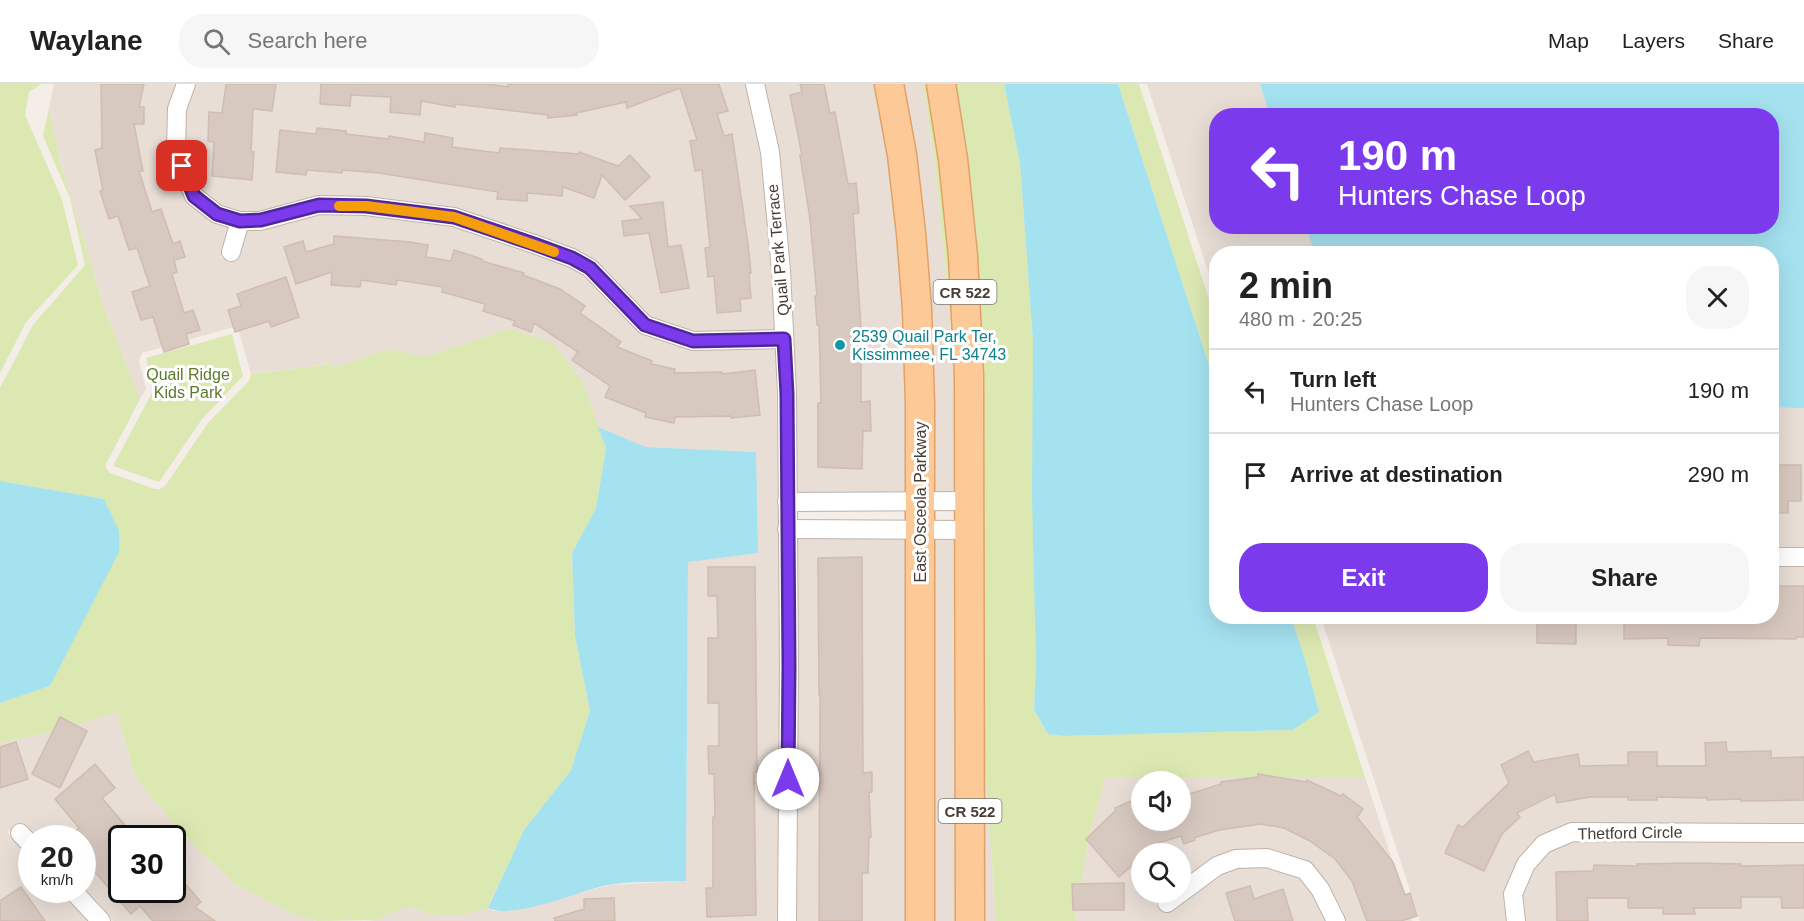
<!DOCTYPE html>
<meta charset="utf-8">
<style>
body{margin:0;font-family:Helvetica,sans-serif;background:#f6f6f6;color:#222;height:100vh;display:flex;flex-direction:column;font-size:22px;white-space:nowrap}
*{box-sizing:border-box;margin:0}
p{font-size:20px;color:#767676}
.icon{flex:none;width:33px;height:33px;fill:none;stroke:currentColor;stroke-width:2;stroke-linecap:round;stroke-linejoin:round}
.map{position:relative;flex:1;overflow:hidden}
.side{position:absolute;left:1209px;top:162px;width:570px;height:378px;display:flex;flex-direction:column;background:#fff;border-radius:24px;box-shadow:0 6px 24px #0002}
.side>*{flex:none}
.banner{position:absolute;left:1209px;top:24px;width:570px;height:126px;border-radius:24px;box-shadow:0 6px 24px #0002;background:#7c3aed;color:#fff;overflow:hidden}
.tools{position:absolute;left:1131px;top:687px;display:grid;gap:12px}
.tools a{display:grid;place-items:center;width:60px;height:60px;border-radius:50%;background:#fff;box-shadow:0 6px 24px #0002;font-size:30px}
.speed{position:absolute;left:18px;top:741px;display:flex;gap:12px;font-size:30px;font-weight:700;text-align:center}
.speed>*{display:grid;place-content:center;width:78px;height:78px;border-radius:50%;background:#fff;box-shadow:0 6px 24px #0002;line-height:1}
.speed small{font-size:15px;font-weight:400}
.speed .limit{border:3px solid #111;border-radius:9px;background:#fff;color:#111}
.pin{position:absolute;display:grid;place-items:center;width:51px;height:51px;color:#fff;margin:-26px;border-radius:12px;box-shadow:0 3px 9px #0006}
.me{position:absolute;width:66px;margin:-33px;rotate:0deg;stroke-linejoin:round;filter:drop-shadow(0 0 4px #0008)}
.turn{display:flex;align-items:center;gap:21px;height:126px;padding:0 30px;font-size:27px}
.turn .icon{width:78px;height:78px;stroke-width:2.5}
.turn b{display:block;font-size:42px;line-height:51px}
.round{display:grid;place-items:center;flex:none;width:63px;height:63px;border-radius:24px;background:#f6f6f6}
.head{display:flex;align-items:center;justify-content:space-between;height:102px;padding:0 30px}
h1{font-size:36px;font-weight:700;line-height:45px}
.button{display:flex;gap:12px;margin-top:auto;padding:12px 30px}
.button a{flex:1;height:69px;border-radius:24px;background:#7c3aed;color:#fff;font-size:24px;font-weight:700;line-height:69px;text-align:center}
.button a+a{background:#f6f6f6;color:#222}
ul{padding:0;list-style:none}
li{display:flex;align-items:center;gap:18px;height:84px;padding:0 30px;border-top:2px solid #e0e0e0}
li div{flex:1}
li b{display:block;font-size:22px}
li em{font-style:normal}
header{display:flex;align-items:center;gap:36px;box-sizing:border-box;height:84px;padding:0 30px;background:#fff;border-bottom:2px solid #e0e0e0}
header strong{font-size:28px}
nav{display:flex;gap:33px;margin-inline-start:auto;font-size:21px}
.search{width:420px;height:54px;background:#f6f6f6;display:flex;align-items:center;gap:15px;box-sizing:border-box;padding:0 21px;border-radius:24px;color:#767676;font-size:22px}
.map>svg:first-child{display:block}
</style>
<header>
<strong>Waylane</strong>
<div class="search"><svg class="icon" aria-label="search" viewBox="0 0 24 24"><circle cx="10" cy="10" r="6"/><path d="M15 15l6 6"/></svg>Search here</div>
<nav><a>Map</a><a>Layers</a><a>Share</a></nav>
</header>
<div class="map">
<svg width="1804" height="837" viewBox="0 0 1804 837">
<rect width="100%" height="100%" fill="#f4ede8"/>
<g fill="#e8ded6" fill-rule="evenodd">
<polygon points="54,0 177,0 188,118 210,136 229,143 220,174 237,177 247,145 319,129 365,130 452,141 530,168 567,182 584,190 641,249 776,263 780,583 778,837 366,837 375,836 409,822 430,830 453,832 488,824 493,827 517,826 610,801 686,797 688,478 756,368 646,363 598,343 583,299 508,245 424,273 389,265 333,284 330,280 251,290 239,248 235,244 230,244 142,269 139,277 146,305 140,315 103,221 59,74 49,24"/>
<polygon points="195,0 746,0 761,70 772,187 775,247 695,249 650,234 595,177 575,167 457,125 242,129 222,123 202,107 186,65 186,26"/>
<polygon points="764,0 880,0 902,150 911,409 796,410 796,309 790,184 778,67"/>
<polygon points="898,0 923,0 934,72 960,336 960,409 928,409"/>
<path d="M1147,0H1804V837H1420L1321,533L1772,532V170H1216V212ZM1216,32H1772V142H1216Z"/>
<polygon points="796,454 911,454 911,837 796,837 798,582"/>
<polygon points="929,454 960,454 961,837 929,837"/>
<polygon points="978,574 996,837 979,837"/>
<path d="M117,628L135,693L184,752L238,802L293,830L317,837H113L83,804L82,754H37L21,738L7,748L31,775L32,806H60L89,837H0V659L61,646ZM122,754H172V806H122Z"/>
<path d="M1105,693H1365L1412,837H1346L1343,827L1328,801L1312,781L1270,766L1181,799L1180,770H1142V808L1167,809L1154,818L1165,830L1221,789L1238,783L1265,782L1299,793L1312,809L1327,837H1075L1088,758ZM1142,698H1180V736H1142Z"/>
</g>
<g fill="#dbe8b1">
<polygon points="0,0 41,0 29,8 25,31 62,116 78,181 26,238 0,289"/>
<polygon points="923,0 931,0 944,77 960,336 934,72"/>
<polygon points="950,0 1004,0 1020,79 1033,257 1036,577 1034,626 1048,650 1064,652 1293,646 1319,628 1305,575 1291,533 1313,533 1365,693 1105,693 1088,758 1075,837 996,837 978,574"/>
<polygon points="1118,0 1139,0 1216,237 1216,303"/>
<polygon points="49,24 59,74 103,221 140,315 106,380 106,384 110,389 155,405 160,405 165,402 208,339 249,297 251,290 331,280 333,284 389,265 424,273 508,245 552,258 583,299 606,364 596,424 572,469 575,552 590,627 571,686 524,746 487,825 453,832 430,830 409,822 375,836 317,837 293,830 238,802 184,752 135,693 117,628 61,646 0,659 0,619 50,602 104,415 0,397 0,304 33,241 85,181 70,114 43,52"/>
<polygon points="232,250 243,292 202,335 159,398 113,382 154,305 146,274"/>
</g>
<g fill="#a5e2f0">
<polygon points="1004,0 1118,0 1216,303 1216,532 1291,533 1305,575 1319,628 1293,646 1064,652 1048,650 1034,626 1036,577 1032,413 1033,257 1020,79"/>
<polygon points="1260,0 1804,0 1804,324 1772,323 1772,170 1315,169 1306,143 1772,142 1772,32 1270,31"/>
<path d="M598,343L646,363L756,368L758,469L688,478L686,797C663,798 630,797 608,801C578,807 515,836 488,824L524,746L571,686L590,627L575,552L572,469L596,424L606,364Z"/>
<polygon points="0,397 104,415 119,447 119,468 50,602 0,619"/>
</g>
<g fill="#d8c9c0" stroke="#d0bcb0" stroke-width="1.5">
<polygon points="101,0 144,0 139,23 144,23 144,40 134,40 143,87 139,87 152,128 161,125 173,160 180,157 185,173 174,176 177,188 172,190 184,229 193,226 200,246 186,250 189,260 164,268 153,233 141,236 132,208 150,202 137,164 129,166 118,132 109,135 100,107 103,106 95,66 102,64"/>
<polygon points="226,0 276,0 272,27 253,25 251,68 254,68 252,96 212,92 214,58 208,57 209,28 222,29"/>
<polygon points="321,0 488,0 508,3 508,0 719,0 728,27 717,30 724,52 732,50 748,160 751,189 749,189 751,214 740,215 741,227 717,229 714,192 708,193 705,164 710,163 702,86 695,87 690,57 697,56 680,4 627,24 626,18 576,29 577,31 548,34 548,31 455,20 455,23 421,17 420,31 390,28 391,13 351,11 350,22 320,20"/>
<polygon points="800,0 824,0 830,29 835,28 848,100 856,99 859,129 853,130 861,243 861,318 870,317 871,347 863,347 862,385 818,383 818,319 821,319 819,241 817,241 815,212 817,212 810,135 800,71 802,71 790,11 802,8"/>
<polygon points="317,44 346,47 346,50 388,55 389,52 424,58 425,49 453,54 452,63 499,69 500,64 579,70 579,68 618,82 630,71 650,93 625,116 602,91 594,114 563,103 562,112 527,109 527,117 497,115 498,108 379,89 342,86 342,89 307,86 306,91 276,88 280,46 316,50"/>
<polygon points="663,118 668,163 681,161 689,204 661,209 649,149 624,152 622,137 642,135 630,122"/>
<polygon points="334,152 410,158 428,161 426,173 451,177 454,166 482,175 482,177 524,189 523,191 560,205 585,222 580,229 621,258 617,263 652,277 651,280 675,285 674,289 722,288 722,290 755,286 760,331 731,334 731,332 675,333 674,339 645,333 646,329 605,313 610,302 572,276 578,268 534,239 531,248 513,241 515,237 483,227 485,220 442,208 443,203 397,196 396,201 361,196 360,203 331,201 332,188 296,200 284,163 303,157 306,168 334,160"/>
<polygon points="286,193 299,233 271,243 269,237 235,248 228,226 241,222 237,210"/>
<polygon points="1772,381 1801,381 1801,417 1788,417 1788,429 1772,429"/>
<polygon points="862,473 863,689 872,688 872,708 869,708 871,753 869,753 868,789 862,789 862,837 819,837 820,611 819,611 818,474"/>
<polygon points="708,483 755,483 757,688 754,688 756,831 707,833 706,804 713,804 713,733 715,733 714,690 709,690 708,662 719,662 719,619 708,619 708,554 718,554 717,512 708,512"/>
<polygon points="1772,502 1804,502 1804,553 1796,553 1796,555 1700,554 1699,562 1668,561 1668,554 1624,555 1624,532 1772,532"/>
<polygon points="1537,532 1576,532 1576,560 1537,559"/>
<polygon points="60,633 87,647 60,704 32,690"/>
<polygon points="16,658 28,695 0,704 0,663"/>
<polygon points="1726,658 1727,668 1771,667 1771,674 1804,673 1804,716 1741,717 1741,715 1707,716 1707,714 1657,713 1657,716 1628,716 1628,713 1590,713 1557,719 1555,710 1517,729 1520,733 1502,750 1484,787 1445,769 1458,741 1463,743 1509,699 1501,681 1528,667 1534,678 1578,670 1580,682 1628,681 1628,668 1657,668 1657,682 1706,682 1705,659"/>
<polygon points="95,680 115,704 102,714 124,740 117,746 122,751 122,806 172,806 172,802 181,795 201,818 195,823 215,837 153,837 140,822 131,830 88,780 90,779 82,770 82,754 67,754 79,744 55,715"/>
<polygon points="1258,690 1306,698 1307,696 1341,712 1343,710 1363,725 1357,733 1393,778 1405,811 1410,809 1417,832 1401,837 1367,837 1352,797 1335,775 1310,757 1284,744 1261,740 1219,746 1194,754 1195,756 1184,760 1181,752 1155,760 1157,764 1146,770 1142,770 1142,773 1119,793 1086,755 1116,726 1115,724 1142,712 1142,736 1180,736 1180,713 1221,700 1221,698 1258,693"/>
<polygon points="1694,779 1741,780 1741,782 1804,781 1804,824 1782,824 1781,813 1741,813 1741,824 1694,824 1695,830 1663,830 1663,824 1628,824 1628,814 1587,814 1588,837 1557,837 1556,788 1593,787 1594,781 1637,782 1637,780"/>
<polygon points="1124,799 1124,826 1073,826 1072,800"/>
<polygon points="1250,802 1254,815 1283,805 1293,837 1235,837 1226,809"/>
<polygon points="21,803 45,837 0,837 0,817"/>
<polygon points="614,814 615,837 555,837 554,834 584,825 584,815"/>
</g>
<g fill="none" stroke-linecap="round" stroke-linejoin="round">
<defs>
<g id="street">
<polyline points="186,0 177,25 176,67 194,112 217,130 240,137 260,137 319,121 366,122 454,133 534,160 572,174 590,184 645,241 693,257 784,255"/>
<polyline points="755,0 770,68 781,186 787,310 789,582 787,837"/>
<polyline points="231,168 240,137"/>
<polyline points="787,418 969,417"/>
<polyline points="787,445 969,446"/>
<polyline points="1772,473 1804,473"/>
<polyline points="20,749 32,762"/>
<polyline points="72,806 101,837"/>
<polyline points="1167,819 1217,782 1236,775 1267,774 1305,786 1320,805 1336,837"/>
<polyline points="1516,837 1513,810 1526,780 1544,760 1572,748 1804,749"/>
</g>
<g id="primary">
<polyline points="889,0 902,71 911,149 917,225 920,320 920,837"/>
<polyline points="941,0 953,75 963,172 969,291 970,837"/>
</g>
</defs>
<use href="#street" stroke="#bfb3aa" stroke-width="20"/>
<use href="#primary" stroke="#e3a166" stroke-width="31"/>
<use href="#street" stroke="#fff" stroke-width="18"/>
<use href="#primary" stroke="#fdc997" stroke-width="28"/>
</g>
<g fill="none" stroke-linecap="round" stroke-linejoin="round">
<defs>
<polyline id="route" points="182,82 194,112 217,130 240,137 261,136 319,121 366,122 454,133 534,160 572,174 590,184 645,241 693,257 784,255 787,310 789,582 788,695"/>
</defs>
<use href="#route" stroke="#51269a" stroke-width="15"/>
<use href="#route" stroke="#7c3aed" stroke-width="10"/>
<polyline stroke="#f59e0b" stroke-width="10" points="339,122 366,122 454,133 554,168"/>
</g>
<circle fill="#0f9aa8" stroke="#fff" stroke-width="2" cx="840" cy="261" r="6"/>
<g text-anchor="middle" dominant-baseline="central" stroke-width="6" stroke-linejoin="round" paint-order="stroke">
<g fill="#fff" stroke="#7e7772" stroke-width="1.5">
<rect x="933.5" y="196" width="63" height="24" rx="4.5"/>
<rect x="938.5" y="715" width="63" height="24" rx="4.5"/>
</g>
<g font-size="15" font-weight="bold" fill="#473d36">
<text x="965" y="208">CR 522</text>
<text x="970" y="727">CR 522</text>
</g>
<g font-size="16" fill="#473d36" stroke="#fff">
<text transform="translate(778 166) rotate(-95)">Quail Park Terrace</text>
<text transform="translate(920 418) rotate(-90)">East Osceola Parkway</text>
<text transform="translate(1630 749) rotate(-1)">Thetford Circle</text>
</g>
<g font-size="16" fill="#0d838f" stroke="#fff" text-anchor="start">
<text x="852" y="252">2539 Quail Park Ter,<tspan x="852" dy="18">Kissimmee, FL 34743</tspan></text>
</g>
<g font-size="16" fill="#5a792a" stroke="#fff">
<text x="188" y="290">Quail Ridge<tspan x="188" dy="18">Kids Park</tspan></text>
</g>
</g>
</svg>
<div class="tools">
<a><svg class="icon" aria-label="sound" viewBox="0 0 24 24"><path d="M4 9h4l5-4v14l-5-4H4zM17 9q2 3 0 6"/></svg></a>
<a><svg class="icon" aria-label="search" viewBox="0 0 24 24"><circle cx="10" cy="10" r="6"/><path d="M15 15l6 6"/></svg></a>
</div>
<div class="speed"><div>20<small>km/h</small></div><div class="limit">30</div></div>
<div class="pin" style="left:182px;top:82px;background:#d93025"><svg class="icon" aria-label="arrive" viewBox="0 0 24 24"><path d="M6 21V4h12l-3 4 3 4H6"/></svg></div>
<svg class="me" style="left:788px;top:695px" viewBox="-20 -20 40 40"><circle r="19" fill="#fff"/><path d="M0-13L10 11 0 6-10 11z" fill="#7c3aed"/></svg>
<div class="banner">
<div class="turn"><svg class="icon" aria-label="left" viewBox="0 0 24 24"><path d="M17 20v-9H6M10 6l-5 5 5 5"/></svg><div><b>190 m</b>Hunters Chase Loop</div></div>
</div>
<section class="side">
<div class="head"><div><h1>2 min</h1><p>480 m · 20:25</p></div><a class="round"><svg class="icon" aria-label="close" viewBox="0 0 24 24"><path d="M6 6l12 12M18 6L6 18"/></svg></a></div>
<ul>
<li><svg class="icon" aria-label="left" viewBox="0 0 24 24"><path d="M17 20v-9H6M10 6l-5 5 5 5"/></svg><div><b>Turn left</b><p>Hunters Chase Loop</p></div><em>190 m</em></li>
<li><svg class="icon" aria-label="arrive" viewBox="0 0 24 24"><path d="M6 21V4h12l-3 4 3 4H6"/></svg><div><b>Arrive at destination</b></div><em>290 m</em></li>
</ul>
<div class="button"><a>Exit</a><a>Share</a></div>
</section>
</div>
